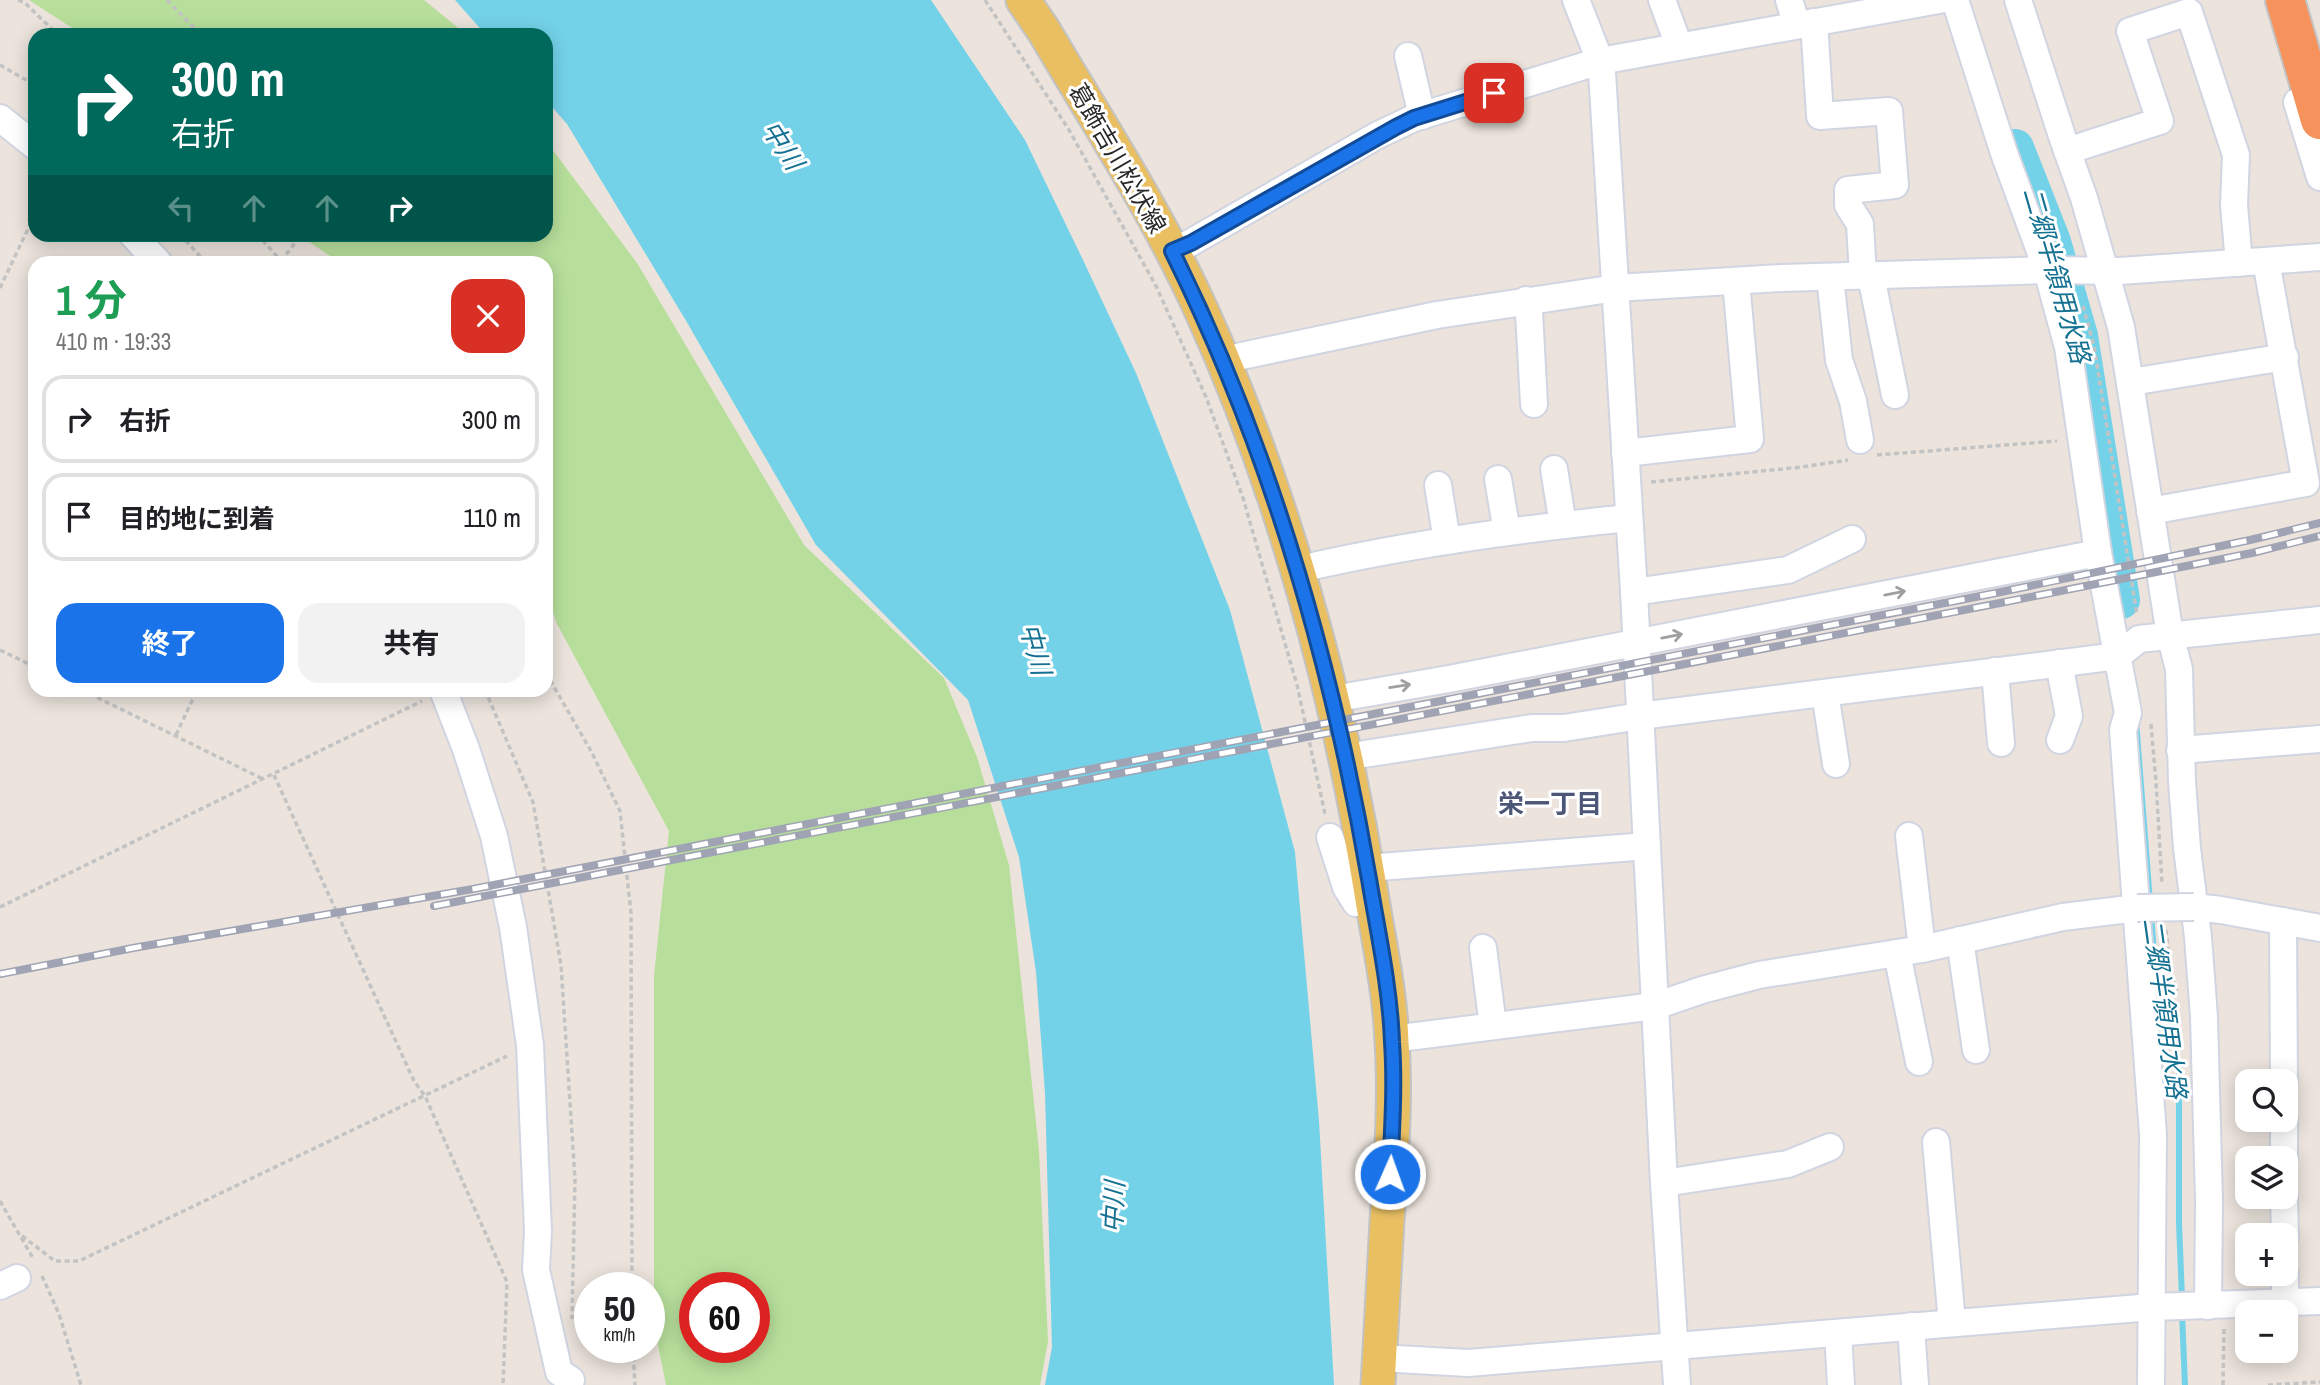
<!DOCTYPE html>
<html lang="ja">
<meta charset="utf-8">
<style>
body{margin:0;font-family:"Archivo Narrow","Noto Sans JP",sans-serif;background:#f2f2f2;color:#202124;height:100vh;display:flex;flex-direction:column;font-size:26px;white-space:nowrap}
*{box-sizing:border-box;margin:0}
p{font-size:23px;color:#757577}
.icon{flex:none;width:38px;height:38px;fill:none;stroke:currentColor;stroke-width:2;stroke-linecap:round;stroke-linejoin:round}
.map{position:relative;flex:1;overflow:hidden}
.panel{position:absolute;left:28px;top:256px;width:525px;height:441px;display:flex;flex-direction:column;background:#fff;border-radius:21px;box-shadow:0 4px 18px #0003}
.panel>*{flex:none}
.guide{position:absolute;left:28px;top:28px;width:525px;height:214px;border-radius:21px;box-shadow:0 4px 18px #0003;background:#00695c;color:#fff;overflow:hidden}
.controls{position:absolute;left:2235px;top:1069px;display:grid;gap:14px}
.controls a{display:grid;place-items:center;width:63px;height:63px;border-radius:14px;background:#fff;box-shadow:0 4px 18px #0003;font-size:35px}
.speed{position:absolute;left:574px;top:1272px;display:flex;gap:14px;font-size:35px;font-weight:700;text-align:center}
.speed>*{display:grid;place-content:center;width:91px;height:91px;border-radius:50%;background:#fff;box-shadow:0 4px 18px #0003;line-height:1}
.speed small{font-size:18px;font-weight:400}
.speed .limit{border:10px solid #d22;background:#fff;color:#111}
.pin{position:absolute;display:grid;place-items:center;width:60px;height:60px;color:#fff;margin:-30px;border-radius:14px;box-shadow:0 4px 10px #0006}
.me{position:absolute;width:77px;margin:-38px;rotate:2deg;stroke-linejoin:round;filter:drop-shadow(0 0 5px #0008)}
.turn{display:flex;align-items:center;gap:24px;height:147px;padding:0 28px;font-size:32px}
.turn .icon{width:91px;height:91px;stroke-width:2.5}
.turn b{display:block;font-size:49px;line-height:60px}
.lanes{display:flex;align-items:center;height:66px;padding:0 28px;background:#0003;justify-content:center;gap:35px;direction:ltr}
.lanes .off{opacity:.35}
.round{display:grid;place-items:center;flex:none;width:74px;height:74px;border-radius:21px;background:#f2f2f2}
.summary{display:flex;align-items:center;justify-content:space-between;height:119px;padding:0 28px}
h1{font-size:42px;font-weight:700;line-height:52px;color:#1e9e55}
.cta{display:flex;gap:14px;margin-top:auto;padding:14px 28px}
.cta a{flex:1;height:80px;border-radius:21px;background:#1a73e8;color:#fff;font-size:28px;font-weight:700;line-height:80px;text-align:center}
.cta a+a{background:#f2f2f2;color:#202124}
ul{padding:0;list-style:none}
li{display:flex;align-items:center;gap:21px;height:88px;margin:0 14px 10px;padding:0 14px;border:4px solid #e0e0e0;border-radius:21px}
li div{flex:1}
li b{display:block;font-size:26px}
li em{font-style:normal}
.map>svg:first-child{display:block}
</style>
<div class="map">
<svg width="2320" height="1385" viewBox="0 0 2320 1385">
<rect width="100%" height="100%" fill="#ebe3dc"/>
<g fill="#b7df9b" fill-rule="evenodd">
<polygon points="29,0 424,0 467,35 83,35"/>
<path d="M546,141L637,263L804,545L944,678L977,757L1009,865L1039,1151L1048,1341L1040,1385H666L654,1325V976L669,831L557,624L546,593V262H339L299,235L546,234ZM695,1288H754V1348H695Z"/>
</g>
<polygon fill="#73d2e8" points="455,0 931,0 1025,140 1083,260 1136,373 1230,610 1295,852 1319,1121 1334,1385 1045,1385 1052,1347 1045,1093 1036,972 1019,857 968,700 816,545 685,319 567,124 546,100 546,35 486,35"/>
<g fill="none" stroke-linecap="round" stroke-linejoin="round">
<g stroke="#73d2e8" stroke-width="6">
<polyline points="2136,721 2150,902"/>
<polyline points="2151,913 2154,955 2179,1064 2179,1223 2182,1298"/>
<polyline points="2182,1313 2185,1385"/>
</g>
<polyline stroke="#73d2e8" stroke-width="38" points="2015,148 2052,242 2079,336 2121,600"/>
<defs>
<g id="minor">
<polyline points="1576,0 1600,61 1602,72 1634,592 1664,1183 1677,1385"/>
<polyline points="1662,0 1679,46"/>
<polyline points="1789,0 1797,25"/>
<polyline points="1955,0 2004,153 2047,270 2068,347 2098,553 2128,713 2123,730 2153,1134 2151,1385"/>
<polyline points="2018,0 2063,139 2084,198 2121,327 2170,635 2179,669 2182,781 2187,848 2198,937 2204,1017 2209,1200 2208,1306"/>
<polyline points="1814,22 1820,116 1889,111 1895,185 1848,190 1848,205 1860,224 1863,276"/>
<polyline points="1408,56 1422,116"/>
<polyline points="2297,102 2320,177"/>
<polyline points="0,118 35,146"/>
<polyline points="2067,151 2160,121 2130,31 2189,12 2236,155 2234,205 2239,263"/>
<polyline points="132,234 158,262"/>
<polyline points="1172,251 1190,243 1378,135 1414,118 1600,61 1939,0"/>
<polyline points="1871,276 1895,395"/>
<polyline points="1830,277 1839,360 1853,401 1860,440"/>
<polyline points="1526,300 1529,312 1534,404"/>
<polyline points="1224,363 1237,357 1437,315 1616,288 1781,278 2047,270 2120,271 2320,257"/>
<polyline points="2131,382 2285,357"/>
<polyline points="1625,453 1750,439 1736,281"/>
<polyline points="1554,469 1563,525"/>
<polyline points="1498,479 1507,532"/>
<polyline points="1438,485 1447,541"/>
<polyline points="2150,511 2306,483 2266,261"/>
<path d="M1296,570C1406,544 1518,529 1629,518"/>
<polyline points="1634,592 1788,570 1852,539"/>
<polyline points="2059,663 2069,716 2060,740"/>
<polyline points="1995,671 2001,743"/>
<polyline points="443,690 466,749 494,836 513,927 530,1045 538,1231 536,1270 559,1372 571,1380"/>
<polyline points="1825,693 1836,764"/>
<polyline points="1333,699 1449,679 2098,553"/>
<polyline points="2180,750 2320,739"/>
<polyline points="1345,757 1532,728 1564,728 1640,716 2118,656 2139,639 2320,620"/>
<polyline points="1909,836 1922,949"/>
<polyline points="1330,837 1346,887 1356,903 1372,900"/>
<polyline points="1367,868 1647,846"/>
<polyline points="2194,907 2221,910 2320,928"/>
<polyline points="2283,921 2284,1082"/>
<polyline points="1960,940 1976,1050"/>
<polyline points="1483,948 1493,1026"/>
<polyline points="1897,953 1919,1062"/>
<polyline points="1392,1039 1655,1006 1702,990 1759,975 1922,949 2063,917 2137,908"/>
<polyline points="2284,1120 2284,1158"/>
<polyline points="1936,1142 1952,1323"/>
<polyline points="1664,1183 1788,1164 1830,1147"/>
<polyline points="2284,1197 2285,1236"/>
<polyline points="2285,1274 2285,1303"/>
<polyline points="0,1286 17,1278"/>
<polyline points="1911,1326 1915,1385"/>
<polyline points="1838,1333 1841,1385"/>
<polyline points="1379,1358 1468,1363 2152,1307 2320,1301"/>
</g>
<path id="major" d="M1023,0L1044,31C1098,123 1158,214 1202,312C1283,490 1338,693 1370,887C1378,938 1390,990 1392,1042C1396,1102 1391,1162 1387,1221C1384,1276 1381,1330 1378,1385"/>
<polyline id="highway" points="2285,0 2320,120"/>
</defs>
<use href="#minor" stroke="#d1d5e1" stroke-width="30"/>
<use href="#major" stroke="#c3c3c3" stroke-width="37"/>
<use href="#highway" stroke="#c3c3c3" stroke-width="42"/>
<g stroke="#c3c3c3" stroke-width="3.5" stroke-dasharray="5 3.5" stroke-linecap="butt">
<polyline points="18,0 25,3 58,35"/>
<polyline points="167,0 201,35"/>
<polyline points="985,0 1069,130 1156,286 1206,397 1243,498 1297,685 1325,814"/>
<polyline points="0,65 35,85"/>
<polyline points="180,234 205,262"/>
<polyline points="257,234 282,262"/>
<polyline points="281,261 302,234"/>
<polyline points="0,288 35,214"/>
<polyline points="2083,306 2094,346 2137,615"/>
<polyline points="1877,455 2057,441"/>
<polyline points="1651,482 1802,467 1848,460"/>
<polyline points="0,650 35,667"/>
<polyline points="546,673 591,751 620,811 631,913 632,1288"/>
<polyline points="82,690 265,780"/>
<polyline points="485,690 533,802 561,965 575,1179 572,1319"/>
<polyline points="2151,724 2156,782 2162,884"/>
<polyline points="176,735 197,690"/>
<polyline points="274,775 414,1081 425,1096 507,1282 503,1385"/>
<polyline points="0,907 422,701"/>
<polyline points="2166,930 2171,974 2177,991"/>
<polyline points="0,1201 34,1260"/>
<polyline points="22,1236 55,1261 79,1261 507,1056"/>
<polyline points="42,1276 59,1314 81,1385"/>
<polyline points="633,1348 635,1385"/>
<polyline points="2223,1385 2224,1328"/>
<polyline points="2268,1385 2320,1382"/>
</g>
<use href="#minor" stroke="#fff" stroke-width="26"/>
<use href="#major" stroke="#e9bf62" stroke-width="33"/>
<use href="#highway" stroke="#f6925c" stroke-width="38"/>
<defs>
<g id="rail">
<polyline points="434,906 2000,603 2252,553 2320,536"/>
<polyline points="0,974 133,948 473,889 1996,593 2250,540 2320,523"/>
</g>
</defs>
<use href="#rail" stroke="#9fa3b3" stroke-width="8"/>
<use href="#rail" stroke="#fff" stroke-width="5" stroke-dasharray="16" stroke-linecap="butt"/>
<defs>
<polyline id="minor-bridge" points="2137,908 2194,907"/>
</defs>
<use href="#minor-bridge" stroke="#d1d5e1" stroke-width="30" stroke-linecap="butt"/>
<use href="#minor-bridge" stroke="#fff" stroke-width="26"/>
</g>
<defs><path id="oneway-shaft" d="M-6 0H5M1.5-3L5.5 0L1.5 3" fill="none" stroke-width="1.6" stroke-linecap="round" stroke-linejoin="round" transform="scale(1.75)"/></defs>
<g stroke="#9f9f9f">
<use href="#oneway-shaft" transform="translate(1895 593) rotate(-11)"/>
<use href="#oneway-shaft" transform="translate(1672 636) rotate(-11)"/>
<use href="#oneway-shaft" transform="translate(1400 686) rotate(-9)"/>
</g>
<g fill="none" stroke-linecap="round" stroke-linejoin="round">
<defs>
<path id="route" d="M1390,1174C1392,1130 1395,1086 1392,1042C1390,987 1378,933 1369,879C1332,663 1270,448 1172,251L1191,243L1396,127L1414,118L1494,93"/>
</defs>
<use href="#route" stroke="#114b97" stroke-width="18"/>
<use href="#route" stroke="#1a73e8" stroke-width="12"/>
</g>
<g text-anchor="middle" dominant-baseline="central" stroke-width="6" stroke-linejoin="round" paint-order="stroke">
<g font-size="24" fill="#292929" stroke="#fff">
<text transform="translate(1118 158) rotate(60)">葛飾吉川松伏線</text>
</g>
<g font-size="26" font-style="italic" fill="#147192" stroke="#fff">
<text transform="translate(783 145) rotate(57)">中川</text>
<text transform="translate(2057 275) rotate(74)">二郷半領用水路</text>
<text transform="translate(1036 649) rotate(75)">中川</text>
<text transform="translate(2165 1008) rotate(82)">二郷半領用水路</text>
<text transform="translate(1113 1207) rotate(-87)">中川</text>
</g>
<g font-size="26" font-weight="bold" fill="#4c5777" stroke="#fff">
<text x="1550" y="803">栄一丁目</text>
</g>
</g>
</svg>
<div class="controls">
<a><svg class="icon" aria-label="search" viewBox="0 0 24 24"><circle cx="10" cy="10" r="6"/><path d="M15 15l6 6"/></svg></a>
<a><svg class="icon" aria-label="layers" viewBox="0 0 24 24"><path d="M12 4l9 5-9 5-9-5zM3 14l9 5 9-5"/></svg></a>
<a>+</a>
<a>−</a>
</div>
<div class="speed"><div>50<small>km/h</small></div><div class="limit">60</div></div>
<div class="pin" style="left:1494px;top:93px;background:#d93025"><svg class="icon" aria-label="arrive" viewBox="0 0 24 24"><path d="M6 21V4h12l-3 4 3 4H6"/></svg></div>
<svg class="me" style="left:1390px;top:1174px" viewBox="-20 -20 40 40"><circle r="17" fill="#1a73e8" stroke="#fff" stroke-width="3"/><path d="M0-11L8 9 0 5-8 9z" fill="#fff"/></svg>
<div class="guide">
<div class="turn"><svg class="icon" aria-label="right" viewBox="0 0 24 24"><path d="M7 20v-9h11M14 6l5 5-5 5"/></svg><div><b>300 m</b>右折</div></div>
<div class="lanes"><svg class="icon off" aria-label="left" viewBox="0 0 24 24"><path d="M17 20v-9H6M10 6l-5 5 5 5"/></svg><svg class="icon off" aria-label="ahead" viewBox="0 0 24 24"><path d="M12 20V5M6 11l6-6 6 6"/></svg><svg class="icon off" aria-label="ahead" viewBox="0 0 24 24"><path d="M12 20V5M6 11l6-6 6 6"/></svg><svg class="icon" aria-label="right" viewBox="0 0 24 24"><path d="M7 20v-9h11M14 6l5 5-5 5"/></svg></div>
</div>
<section class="panel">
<div class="summary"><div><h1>1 分</h1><p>410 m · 19:33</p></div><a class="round" style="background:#d93025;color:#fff"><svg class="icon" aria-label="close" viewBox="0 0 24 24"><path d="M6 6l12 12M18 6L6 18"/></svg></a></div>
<ul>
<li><svg class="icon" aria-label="right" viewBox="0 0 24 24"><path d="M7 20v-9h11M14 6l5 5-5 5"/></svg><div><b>右折</b></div><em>300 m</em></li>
<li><svg class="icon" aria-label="arrive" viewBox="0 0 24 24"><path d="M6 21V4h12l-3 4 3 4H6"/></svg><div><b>目的地に到着</b></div><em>110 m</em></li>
</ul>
<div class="cta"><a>終了</a><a>共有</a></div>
</section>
</div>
